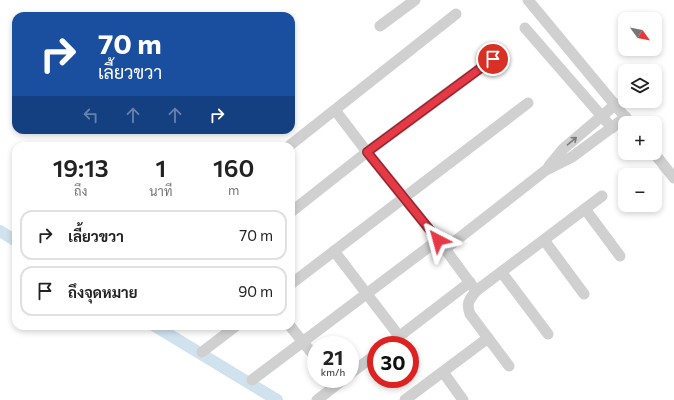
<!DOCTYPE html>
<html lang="th">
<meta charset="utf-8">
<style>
body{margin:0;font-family:Commissioner,Sarabun,sans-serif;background:#f2f2f2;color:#222;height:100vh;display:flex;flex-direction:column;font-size:15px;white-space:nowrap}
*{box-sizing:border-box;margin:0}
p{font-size:13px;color:#767676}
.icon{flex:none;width:22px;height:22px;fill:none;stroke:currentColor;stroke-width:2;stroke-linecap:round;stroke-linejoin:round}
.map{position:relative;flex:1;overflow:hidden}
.sheet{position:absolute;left:12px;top:142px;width:283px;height:188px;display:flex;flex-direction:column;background:#fff;border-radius:12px;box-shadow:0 2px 6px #0003}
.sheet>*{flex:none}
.hud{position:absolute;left:12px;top:12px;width:283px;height:122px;border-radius:12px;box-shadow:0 2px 6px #0003;background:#1a4fa0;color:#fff;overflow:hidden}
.needle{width:26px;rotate:123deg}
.fabs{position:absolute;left:618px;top:12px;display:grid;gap:8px}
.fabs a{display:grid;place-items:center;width:44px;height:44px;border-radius:8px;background:#fff;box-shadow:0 2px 6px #0003;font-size:20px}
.speed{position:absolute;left:307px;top:336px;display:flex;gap:8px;font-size:20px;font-weight:700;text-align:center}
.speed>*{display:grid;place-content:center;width:52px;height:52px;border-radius:50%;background:#fff;box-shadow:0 2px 6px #0003;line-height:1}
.speed small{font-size:10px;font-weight:400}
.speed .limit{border:6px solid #d22;background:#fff;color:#111}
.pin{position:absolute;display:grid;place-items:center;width:34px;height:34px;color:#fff;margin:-17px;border:2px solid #fff;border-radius:50%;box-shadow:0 1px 4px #0007}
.me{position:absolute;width:44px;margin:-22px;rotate:321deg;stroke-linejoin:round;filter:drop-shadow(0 0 3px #0008)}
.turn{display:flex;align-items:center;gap:14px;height:84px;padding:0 20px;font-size:18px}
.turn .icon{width:52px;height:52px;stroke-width:2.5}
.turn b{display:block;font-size:28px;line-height:34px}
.lanes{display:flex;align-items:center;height:38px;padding:0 20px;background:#0003;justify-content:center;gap:20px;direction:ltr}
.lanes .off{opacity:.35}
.eta{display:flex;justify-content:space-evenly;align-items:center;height:68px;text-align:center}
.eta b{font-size:24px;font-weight:600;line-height:28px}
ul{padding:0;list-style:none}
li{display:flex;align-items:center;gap:12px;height:50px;margin:0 8px 6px;padding:0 12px;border:2px solid #e0e0e0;border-radius:12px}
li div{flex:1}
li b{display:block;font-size:15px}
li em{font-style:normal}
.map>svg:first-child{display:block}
</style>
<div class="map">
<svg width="674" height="400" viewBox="0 0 674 400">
<rect width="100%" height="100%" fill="#fff"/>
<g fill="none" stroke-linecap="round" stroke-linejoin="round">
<g stroke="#cfe2ee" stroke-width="12">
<polyline points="0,231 16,241"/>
<polyline points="155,326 277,400"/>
</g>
<g stroke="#d0d0d0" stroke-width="11">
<polyline points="528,0 630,123"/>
<polyline points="380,26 415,0"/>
<polyline points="525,28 612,128"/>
<polyline points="335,110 367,152 445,249 546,170 572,157 626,117"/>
<polyline points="289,146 456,14"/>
<polyline points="654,153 674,178"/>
<polyline points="549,166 563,149 616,104"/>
<polyline points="585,209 620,256"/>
<polyline points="291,212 367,152 493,59"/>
<polyline points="544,240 584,294"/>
<polyline points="445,249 476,291 602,196"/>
<polyline points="334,251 399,336"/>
<polyline points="502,273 548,334"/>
<polyline points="291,284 528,103"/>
<path d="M476,291C469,300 466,303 470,314L509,366"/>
<polyline points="290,326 316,358"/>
<polyline points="388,345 470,282"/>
<polyline points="202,352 236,326"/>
<polyline points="443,372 463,400"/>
<polyline points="350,374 376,354"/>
<polyline points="252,380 438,240"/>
<polyline points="317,400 344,379"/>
<polyline points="405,400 488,338"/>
</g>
</g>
<defs><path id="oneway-shaft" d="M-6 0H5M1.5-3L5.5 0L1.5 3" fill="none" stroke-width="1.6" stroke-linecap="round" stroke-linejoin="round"/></defs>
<use stroke="#7a7a7a" href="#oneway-shaft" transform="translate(572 141) rotate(-40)"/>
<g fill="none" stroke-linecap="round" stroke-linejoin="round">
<defs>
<polyline id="route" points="438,240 367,152 493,59"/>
</defs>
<use href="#route" stroke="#96252e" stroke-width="10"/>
<use href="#route" stroke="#e63946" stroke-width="7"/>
</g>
</svg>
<div class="fabs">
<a><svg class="needle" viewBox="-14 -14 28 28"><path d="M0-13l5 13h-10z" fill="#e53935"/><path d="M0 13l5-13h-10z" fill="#767676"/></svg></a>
<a><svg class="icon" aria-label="layers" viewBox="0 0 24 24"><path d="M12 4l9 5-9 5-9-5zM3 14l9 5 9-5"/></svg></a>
<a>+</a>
<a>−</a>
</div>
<div class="speed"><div>21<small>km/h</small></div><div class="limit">30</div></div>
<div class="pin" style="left:493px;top:59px;background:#d93025"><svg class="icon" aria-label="arrive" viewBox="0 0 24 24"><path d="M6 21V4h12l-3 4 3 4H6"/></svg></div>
<svg class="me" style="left:438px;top:240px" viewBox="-20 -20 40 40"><path d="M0-17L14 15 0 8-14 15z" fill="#e63946" stroke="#fff" stroke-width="4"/></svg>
<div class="hud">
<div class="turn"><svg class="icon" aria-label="right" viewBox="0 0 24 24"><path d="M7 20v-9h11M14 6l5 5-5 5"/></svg><div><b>70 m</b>เลี้ยวขวา</div></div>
<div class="lanes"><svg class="icon off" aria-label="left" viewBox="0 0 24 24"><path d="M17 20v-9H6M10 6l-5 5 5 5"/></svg><svg class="icon off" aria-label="ahead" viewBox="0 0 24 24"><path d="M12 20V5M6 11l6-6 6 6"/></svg><svg class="icon off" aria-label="ahead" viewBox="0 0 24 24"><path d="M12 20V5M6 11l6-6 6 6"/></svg><svg class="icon" aria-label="right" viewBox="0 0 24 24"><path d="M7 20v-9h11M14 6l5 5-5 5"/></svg></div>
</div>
<section class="sheet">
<div class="eta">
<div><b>19:13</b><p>ถึง</p></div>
<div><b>1</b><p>นาที</p></div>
<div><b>160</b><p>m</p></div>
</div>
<ul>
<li><svg class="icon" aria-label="right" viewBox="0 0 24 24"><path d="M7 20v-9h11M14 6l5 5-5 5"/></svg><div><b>เลี้ยวขวา</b></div><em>70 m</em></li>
<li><svg class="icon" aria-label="arrive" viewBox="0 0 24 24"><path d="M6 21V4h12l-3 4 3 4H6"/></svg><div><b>ถึงจุดหมาย</b></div><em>90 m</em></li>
</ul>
</section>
</div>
